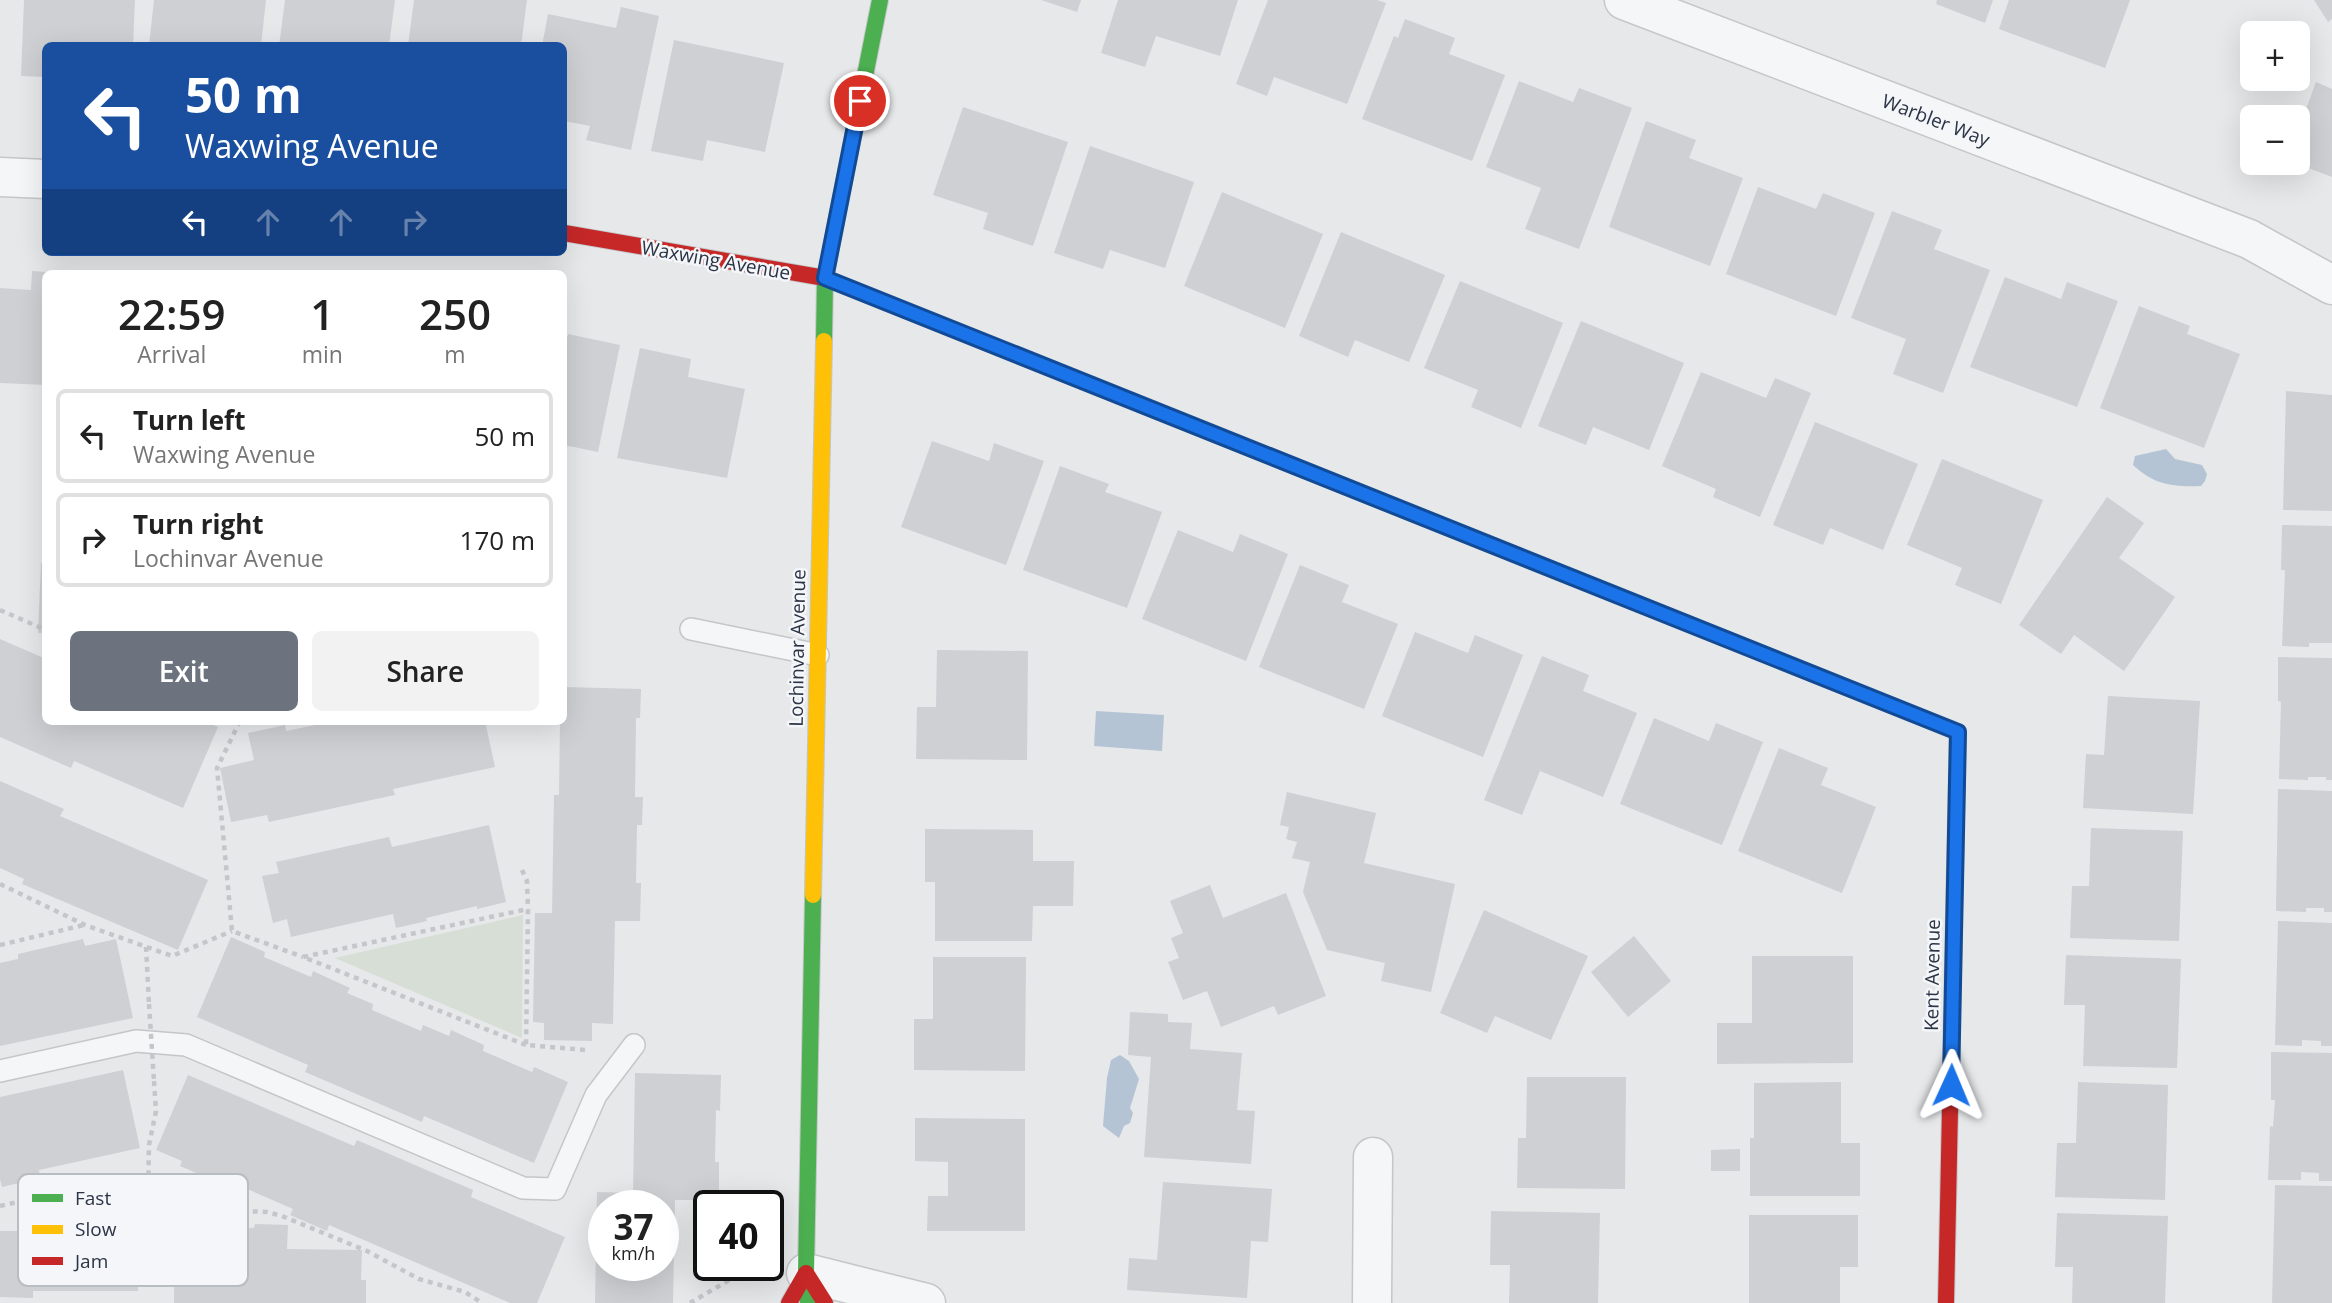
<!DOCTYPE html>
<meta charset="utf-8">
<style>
body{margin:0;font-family:"Open Sans",sans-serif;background:#f2f2f2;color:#222;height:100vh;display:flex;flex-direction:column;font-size:26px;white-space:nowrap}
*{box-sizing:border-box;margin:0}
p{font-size:23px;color:#767676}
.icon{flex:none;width:38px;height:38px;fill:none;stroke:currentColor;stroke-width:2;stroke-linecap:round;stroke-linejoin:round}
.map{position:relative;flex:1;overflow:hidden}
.details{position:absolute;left:42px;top:270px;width:525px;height:455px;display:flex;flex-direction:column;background:#fff;border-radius:10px;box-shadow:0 7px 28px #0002}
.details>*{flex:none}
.banner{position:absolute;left:42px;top:42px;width:525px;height:214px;border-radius:10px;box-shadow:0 7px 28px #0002;background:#1a4fa0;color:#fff;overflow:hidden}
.fabs{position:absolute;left:2240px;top:21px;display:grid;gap:14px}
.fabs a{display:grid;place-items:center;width:70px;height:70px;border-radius:10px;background:#fff;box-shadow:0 7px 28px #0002;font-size:35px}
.speed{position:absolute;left:588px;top:1190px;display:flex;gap:14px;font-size:35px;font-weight:700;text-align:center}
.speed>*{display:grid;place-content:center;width:91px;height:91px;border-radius:50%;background:#fff;box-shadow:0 7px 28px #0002;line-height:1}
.speed small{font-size:18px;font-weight:400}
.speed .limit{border:4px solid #111;border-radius:10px;background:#fff;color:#111}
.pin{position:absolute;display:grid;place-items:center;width:60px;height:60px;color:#fff;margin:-30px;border:4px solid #fff;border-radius:50%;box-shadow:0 2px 7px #0007}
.me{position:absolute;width:77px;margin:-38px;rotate:1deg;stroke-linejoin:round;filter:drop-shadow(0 0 5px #0008)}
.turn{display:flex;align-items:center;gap:24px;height:147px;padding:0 28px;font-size:32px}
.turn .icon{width:91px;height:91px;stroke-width:2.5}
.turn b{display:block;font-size:49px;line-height:60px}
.lanes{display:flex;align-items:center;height:66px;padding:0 28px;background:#0003;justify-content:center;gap:35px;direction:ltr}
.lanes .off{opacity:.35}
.eta{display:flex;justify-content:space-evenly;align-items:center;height:119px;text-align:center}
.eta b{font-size:42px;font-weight:600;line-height:49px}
.cta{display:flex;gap:14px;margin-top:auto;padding:14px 28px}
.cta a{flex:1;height:80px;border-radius:10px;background:#6c737f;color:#fff;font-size:28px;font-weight:600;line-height:80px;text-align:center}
.cta a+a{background:#f2f2f2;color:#222}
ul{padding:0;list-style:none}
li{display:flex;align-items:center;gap:21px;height:94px;margin:0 14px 10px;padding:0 14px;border:4px solid #e0e0e0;border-radius:10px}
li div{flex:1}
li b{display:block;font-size:26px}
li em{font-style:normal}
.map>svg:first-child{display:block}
</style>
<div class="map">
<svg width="2332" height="1303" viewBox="0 0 2332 1303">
<rect width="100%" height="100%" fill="#e6e8ea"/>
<polygon fill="#d6ded6" points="523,915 522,1038 335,958"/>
<g fill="#b4c4d5">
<path d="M2166,449L2175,459L2202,465L2207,474L2205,481L2201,486C2172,487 2155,485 2133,465L2135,456Z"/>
<polygon points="1096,711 1164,715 1162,751 1094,746"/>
<polygon points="1120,1055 1129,1061 1139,1079 1130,1108 1133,1113 1130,1123 1124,1126 1119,1138 1103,1126 1107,1078 1111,1060"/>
</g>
<g fill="#ced0d3" fill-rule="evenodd">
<polygon points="24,0 135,0 133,46 46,46 46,77 21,76"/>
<polygon points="154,0 266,0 261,46 149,46"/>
<polygon points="285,0 395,0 389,46 279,46"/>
<polygon points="414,0 527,0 521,46 408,46"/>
<polygon points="1041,0 1081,0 1077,12"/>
<polygon points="1118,0 1238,0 1220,56 1156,36 1145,67 1101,53"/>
<polygon points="1268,0 1377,0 1386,3 1347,104 1274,77 1267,96 1236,84"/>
<polygon points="1937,0 1993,0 1985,23 1936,4"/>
<polygon points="2009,0 2130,0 2105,68 1999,29"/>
<polygon points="2314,0 2332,0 2332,19 2328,22"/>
<polygon points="621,7 659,16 631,150 586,140 590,126 564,121 564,46 542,46 548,14 616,28"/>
<polygon points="1405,19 1455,38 1449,54 1505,75 1472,161 1362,119 1394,36 1398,38"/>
<polygon points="674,40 784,63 765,152 707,140 703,161 651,151"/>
<polygon points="1519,81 1573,102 1579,88 1632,108 1579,249 1525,229 1541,188 1486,167"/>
<polygon points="2316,82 2332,89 2332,177 2298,164 2298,131"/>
<polygon points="963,107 1068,142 1033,246 983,229 988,213 933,195"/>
<polygon points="1646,121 1696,140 1689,158 1743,178 1710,266 1609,227"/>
<polygon points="1090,146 1194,182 1165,268 1110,250 1103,269 1054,253"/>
<polygon points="1758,187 1816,209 1823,193 1875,213 1836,316 1726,274"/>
<polygon points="1222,192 1323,234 1285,328 1184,286"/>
<polygon points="1892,211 1942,230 1934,249 1990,270 1943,393 1893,374 1906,339 1851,318"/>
<polygon points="1341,232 1445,275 1409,362 1355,340 1348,357 1299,336"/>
<polygon points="32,271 46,272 46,385 0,383 0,288 31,290"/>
<polygon points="2005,277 2061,299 2067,282 2118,301 2077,407 1970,367"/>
<polygon points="1460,281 1563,323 1521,428 1471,407 1478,390 1424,368"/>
<polygon points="2139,306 2190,326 2187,334 2240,354 2204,448 2100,408"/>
<polygon points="1581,321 1684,363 1649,450 1593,427 1586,445 1538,426"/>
<polygon points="568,334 620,345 598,452 564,445 564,350"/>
<polygon points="640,348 691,359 688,377 745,389 727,478 617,458"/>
<polygon points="1701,372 1766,398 1775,378 1811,393 1760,517 1713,497 1716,489 1662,466"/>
<polygon points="2286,391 2332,395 2332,511 2283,510"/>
<polygon points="1815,422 1918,464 1883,550 1830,528 1823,545 1773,525"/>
<polygon points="932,441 989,461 994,443 1044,461 1006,565 901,527"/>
<polygon points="1942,459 2043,500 2001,604 1955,585 1962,568 1907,545"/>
<polygon points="1060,466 1109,484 1105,492 1162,512 1127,608 1023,570"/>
<polygon points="2107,497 2144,523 2119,558 2175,597 2124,671 2074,635 2061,654 2019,625"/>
<polygon points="2282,525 2332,526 2332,643 2309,643 2309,647 2282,646 2285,570 2281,570"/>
<polygon points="1178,530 1233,552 1240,534 1288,554 1246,661 1142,619"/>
<polygon points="41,563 46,563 46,633 38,633"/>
<polygon points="1300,565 1349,585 1342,602 1398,624 1364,709 1259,667"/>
<polygon points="1415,632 1468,653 1475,635 1523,655 1483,757 1382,716"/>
<polygon points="0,639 46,659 46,721 204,721 218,727 183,808 74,761 71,768 0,737"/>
<polygon points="937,650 1028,651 1027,760 916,759 917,707 936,707"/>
<polygon points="1542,656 1589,675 1583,691 1637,713 1603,797 1540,771 1522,815 1484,800"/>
<polygon points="2278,657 2332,658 2332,780 2326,780 2326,777 2308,777 2308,780 2279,779 2281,702 2278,701"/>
<polygon points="564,687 641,689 640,718 636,718 635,797 643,797 642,825 637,825 636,883 641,883 640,921 615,921 613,1024 592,1023 592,1041 544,1040 544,1023 533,1022 535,913 552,913 554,795 559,795 560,721 564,721"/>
<polygon points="2108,696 2200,701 2193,814 2083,808 2086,754 2104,755"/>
<polygon points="1654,718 1709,741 1716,723 1763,742 1722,845 1620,804"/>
<polygon points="335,721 485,721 495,767 393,789 395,795 269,822 267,815 231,822 220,768 254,760 248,733 285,725 286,731"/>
<polygon points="1779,748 1828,768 1821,785 1876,807 1842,893 1738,851"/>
<polygon points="0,781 64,809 60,816 208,880 178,950 22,884 24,879 0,868"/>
<polygon points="2278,789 2332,791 2332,912 2324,912 2324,908 2306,908 2306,912 2276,911"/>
<polygon points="1287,792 1376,813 1364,863 1455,884 1431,992 1381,981 1385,963 1327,950 1303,892 1310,862 1292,858 1297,842 1286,839 1289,827 1280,825"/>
<polygon points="489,825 506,902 477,909 477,906 426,918 427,921 396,928 393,914 291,937 287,919 273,923 262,876 279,873 276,862 389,837 392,847"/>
<polygon points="2091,828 2183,831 2179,941 2070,938 2072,886 2089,886"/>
<polygon points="925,829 1033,830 1033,861 1074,861 1073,906 1033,906 1032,941 935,941 935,882 925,882"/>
<polygon points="1210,885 1223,918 1286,893 1326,996 1278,1015 1274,1006 1221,1027 1207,991 1183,1000 1168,962 1179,958 1171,938 1183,933 1170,901"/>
<polygon points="1484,910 1588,956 1551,1040 1495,1016 1487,1033 1440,1013"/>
<polygon points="2278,921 2332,923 2332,1046 2321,1046 2321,1041 2302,1040 2302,1046 2275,1045"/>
<polygon points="1634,936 1671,981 1628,1017 1591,972"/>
<polygon points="231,937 265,952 264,957 311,977 313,971 350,988 347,993 373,1004 372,1010 421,1031 423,1025 449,1036 451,1030 484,1045 483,1051 532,1072 534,1067 568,1082 534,1163 424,1116 422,1122 305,1072 308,1065 197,1017"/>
<polygon points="83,939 85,946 116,939 133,1018 0,1046 0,963 18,959 18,954"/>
<polygon points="2066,955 2181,959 2177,1068 2083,1066 2085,1005 2064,1005"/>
<polygon points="1752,956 1853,956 1853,1063 1717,1064 1717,1023 1752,1023"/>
<polygon points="933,957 1026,957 1025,1071 914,1070 914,1019 933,1019"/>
<polygon points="1130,1012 1168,1014 1168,1022 1192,1023 1190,1049 1242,1053 1237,1110 1255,1111 1251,1164 1144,1157 1151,1057 1128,1055"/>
<polygon points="2271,1052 2332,1053 2332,1181 2319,1181 2319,1173 2301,1172 2301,1180 2268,1180 2270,1126 2273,1127 2275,1100 2271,1100"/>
<polygon points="123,1070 140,1148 39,1170 40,1178 2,1187 0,1179 0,1097"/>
<path d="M635,1073L721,1075L720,1111L716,1110L715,1162H719V1200H675L673,1303H595L597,1192L633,1193ZM604,1206H663V1265H604Z"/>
<polygon points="188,1075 354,1146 357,1140 473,1190 471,1197 565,1237 537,1303 510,1303 329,1225 327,1231 290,1215 293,1209 245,1188 243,1193 180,1166 182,1161 156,1150"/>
<polygon points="1527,1077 1626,1077 1625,1189 1517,1188 1518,1138 1526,1138"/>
<polygon points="1841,1082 1841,1143 1860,1143 1860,1196 1750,1196 1750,1138 1754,1138 1754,1083"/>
<polygon points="2078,1082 2168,1085 2165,1200 2055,1197 2057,1143 2076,1143"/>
<polygon points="915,1118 1025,1119 1025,1231 927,1231 928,1196 948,1196 948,1162 915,1161"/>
<polygon points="1740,1149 1740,1171 1711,1171 1711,1150"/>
<polygon points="1163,1182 1272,1189 1268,1242 1251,1241 1247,1298 1127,1290 1129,1258 1157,1260"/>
<polygon points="2275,1185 2332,1186 2332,1303 2272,1303"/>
<polygon points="23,1208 58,1208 57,1211 138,1209 138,1291 33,1291 33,1298 0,1297 0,1231 24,1231"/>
<polygon points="1491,1211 1600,1213 1598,1303 1509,1303 1510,1265 1490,1265"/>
<polygon points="2057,1213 2168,1216 2165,1303 2072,1303 2073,1267 2055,1267"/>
<polygon points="1749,1215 1858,1215 1858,1267 1840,1267 1840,1303 1749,1303"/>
<polygon points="175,1222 207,1223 207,1226 254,1228 255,1224 288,1225 287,1249 362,1250 361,1280 366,1280 366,1303 174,1303"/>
</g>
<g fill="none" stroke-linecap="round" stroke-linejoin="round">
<defs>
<g id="lane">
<polyline points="691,629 818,655"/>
<polyline points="0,1071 136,1041 186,1045 523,1188 555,1189 596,1095 634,1045"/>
</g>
<g id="street">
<polyline points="1624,0 2249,239 2332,285"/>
<polyline points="0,177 46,179"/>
<polyline points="806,1273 926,1303"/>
<polyline points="1372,1303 1373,1157"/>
</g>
<g id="fast">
<polyline points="975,338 1639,604"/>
<polyline points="824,341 825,278 880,0"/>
<polyline points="808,1303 806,1273 813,895"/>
</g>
<g id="slow">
<polyline points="1639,604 1958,732 1957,768"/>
<polyline points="813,895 824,341"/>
</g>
<g id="jam">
<polyline points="564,233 825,278 975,338"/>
<polyline points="789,1303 806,1273 825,1303"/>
<polyline points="1946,1303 1957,768"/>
</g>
</defs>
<use href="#lane" stroke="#c4c6c8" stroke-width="24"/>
<use href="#street" stroke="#c4c6c8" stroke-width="41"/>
<use href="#fast" stroke="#c4c6c8" stroke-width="18"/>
<use href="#slow" stroke="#c4c6c8" stroke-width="18"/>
<use href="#jam" stroke="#c4c6c8" stroke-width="18"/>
<g stroke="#c5c6ca" stroke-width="4.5" stroke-dasharray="5 5" stroke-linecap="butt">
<polyline points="0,610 46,630"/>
<polyline points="240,721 217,768 232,931 303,957"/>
<polyline points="522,870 527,881 528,909"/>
<polyline points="0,884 85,925 172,956 232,931"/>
<polyline points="0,945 84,925"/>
<polyline points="146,947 149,1004"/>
<polyline points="526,1045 303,957 528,909 526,1045 586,1050"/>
<polyline points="154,1081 156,1111 149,1145 148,1193 170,1194 221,1210 267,1212 282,1216 367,1251 419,1279 465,1292 482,1303"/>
<polyline points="0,1206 48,1195 148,1193"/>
<polyline points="690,1303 755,1265"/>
</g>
<use href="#lane" stroke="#f5f6f7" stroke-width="21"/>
<use href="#street" stroke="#f5f6f7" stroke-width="38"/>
<use href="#fast" stroke="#4caf50" stroke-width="16"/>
<use href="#slow" stroke="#ffc107" stroke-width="16"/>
<use href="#jam" stroke="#c62828" stroke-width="16"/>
<polyline stroke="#c5c6ca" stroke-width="4.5" stroke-dasharray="5 5" stroke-linecap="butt" points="149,1004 154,1081"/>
</g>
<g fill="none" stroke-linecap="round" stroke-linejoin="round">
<defs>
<polyline id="route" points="860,101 825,278 1958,732 1951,1085"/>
</defs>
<use href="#route" stroke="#114b97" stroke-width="18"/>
<use href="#route" stroke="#1a73e8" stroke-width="12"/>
</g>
<g text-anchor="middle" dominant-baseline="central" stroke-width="5" stroke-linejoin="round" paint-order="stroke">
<g font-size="19" fill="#2b3445" stroke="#f4f6f9">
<text transform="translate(1936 120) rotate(21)">Warbler Way</text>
<text transform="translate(716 260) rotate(10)">Waxwing Avenue</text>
<text transform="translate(797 648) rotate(-89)">Lochinvar Avenue</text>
<text transform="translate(1932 975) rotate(-89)">Kent Avenue</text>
</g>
</g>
<rect x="18" y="1174" width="230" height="112" rx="10" fill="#f4f6f9" stroke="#b8bcc3" stroke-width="2"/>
<rect x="32" y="1194" width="31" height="8" fill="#4caf50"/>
<rect x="32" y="1225" width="31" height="9" fill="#ffc107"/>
<rect x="32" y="1257" width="31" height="8" fill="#c62828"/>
<g font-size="19" fill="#2b3445">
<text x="75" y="1205">Fast</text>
<text x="75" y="1236">Slow</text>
<text x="75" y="1268">Jam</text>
</g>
</svg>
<div class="fabs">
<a>+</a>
<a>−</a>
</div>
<div class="speed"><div>37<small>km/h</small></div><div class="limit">40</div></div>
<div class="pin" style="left:860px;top:101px;background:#d93025"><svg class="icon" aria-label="arrive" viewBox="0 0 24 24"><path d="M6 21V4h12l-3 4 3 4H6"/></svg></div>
<svg class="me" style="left:1951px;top:1085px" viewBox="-20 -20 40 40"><path d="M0-17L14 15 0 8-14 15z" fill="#1a73e8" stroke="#fff" stroke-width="4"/></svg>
<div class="banner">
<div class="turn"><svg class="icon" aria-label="left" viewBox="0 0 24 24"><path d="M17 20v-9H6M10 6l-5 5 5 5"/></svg><div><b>50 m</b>Waxwing Avenue</div></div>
<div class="lanes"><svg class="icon" aria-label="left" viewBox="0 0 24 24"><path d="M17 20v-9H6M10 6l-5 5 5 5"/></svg><svg class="icon off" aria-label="ahead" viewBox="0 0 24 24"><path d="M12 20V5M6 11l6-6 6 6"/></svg><svg class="icon off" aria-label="ahead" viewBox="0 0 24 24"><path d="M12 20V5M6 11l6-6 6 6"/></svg><svg class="icon off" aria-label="right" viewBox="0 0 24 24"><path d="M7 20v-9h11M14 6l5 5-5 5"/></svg></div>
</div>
<section class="details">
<div class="eta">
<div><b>22:59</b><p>Arrival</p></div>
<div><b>1</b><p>min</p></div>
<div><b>250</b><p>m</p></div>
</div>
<ul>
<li><svg class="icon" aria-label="left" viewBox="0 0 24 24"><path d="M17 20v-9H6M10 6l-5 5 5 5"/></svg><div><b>Turn left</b><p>Waxwing Avenue</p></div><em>50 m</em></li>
<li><svg class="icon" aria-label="right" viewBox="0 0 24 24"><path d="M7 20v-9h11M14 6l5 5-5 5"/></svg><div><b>Turn right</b><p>Lochinvar Avenue</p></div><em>170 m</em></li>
</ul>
<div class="cta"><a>Exit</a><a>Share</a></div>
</section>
</div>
